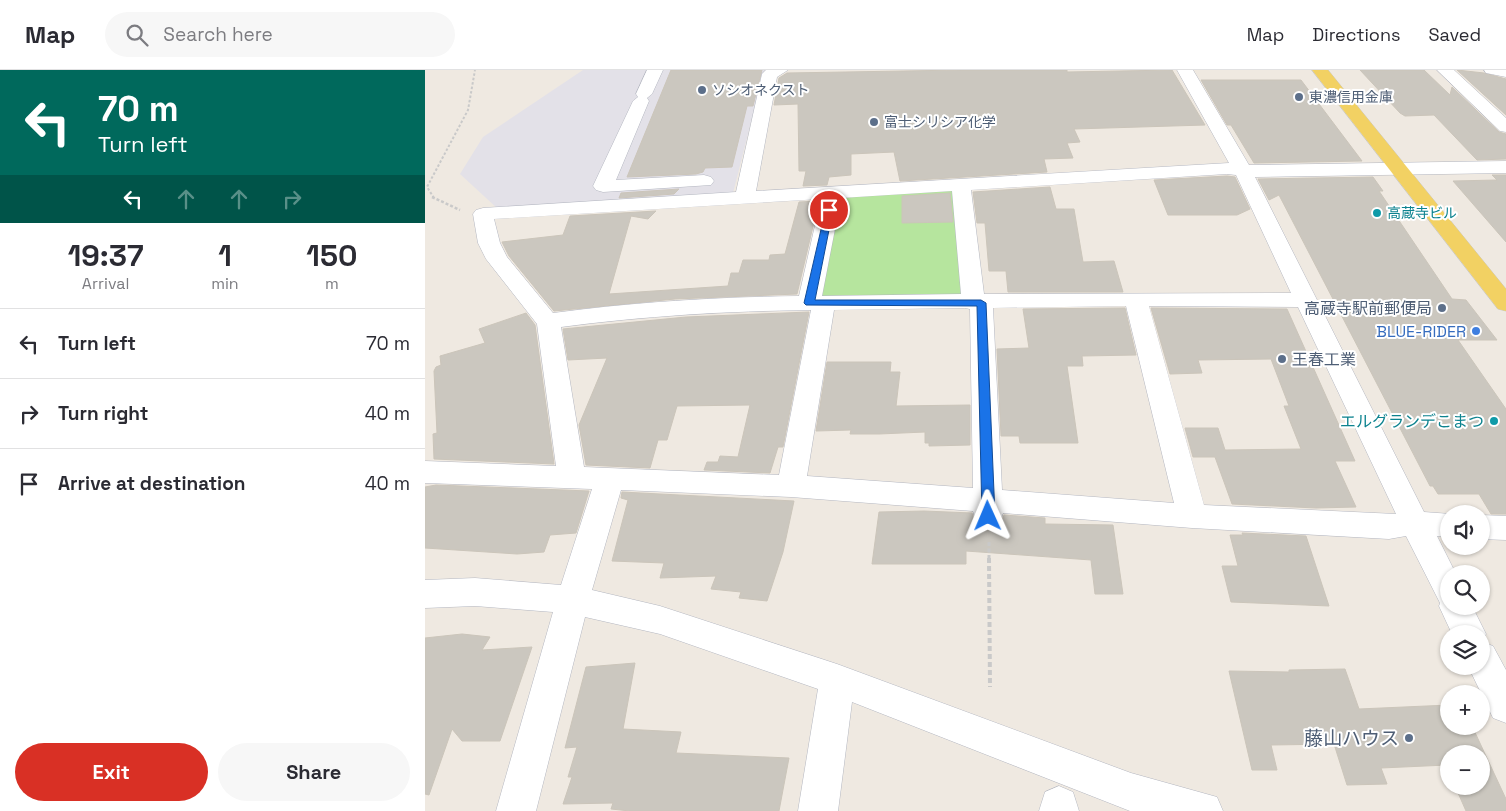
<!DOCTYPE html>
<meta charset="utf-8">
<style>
body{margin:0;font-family:"Space Grotesk","Noto Sans JP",sans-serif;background:#f7f7f7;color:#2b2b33;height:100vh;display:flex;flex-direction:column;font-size:19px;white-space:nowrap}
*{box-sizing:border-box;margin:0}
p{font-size:16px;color:#7c7c81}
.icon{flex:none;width:28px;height:28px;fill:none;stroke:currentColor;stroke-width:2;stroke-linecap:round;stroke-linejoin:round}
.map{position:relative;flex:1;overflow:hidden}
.side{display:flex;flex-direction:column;background:#fff;width:425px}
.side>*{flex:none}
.guide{background:#00695c;color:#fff;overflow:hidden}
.buttons{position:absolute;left:1015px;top:435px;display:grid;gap:10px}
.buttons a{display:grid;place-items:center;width:50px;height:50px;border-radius:50%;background:#fff;box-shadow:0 1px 4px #0004;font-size:25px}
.pin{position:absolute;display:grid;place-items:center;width:42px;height:42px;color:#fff;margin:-21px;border:2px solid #fff;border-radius:50%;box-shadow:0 1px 5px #0007}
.me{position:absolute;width:55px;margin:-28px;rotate:359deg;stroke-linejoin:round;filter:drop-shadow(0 0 4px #0008)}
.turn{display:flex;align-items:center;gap:18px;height:105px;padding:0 15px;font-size:22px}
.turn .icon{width:65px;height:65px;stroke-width:2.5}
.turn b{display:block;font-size:35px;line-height:42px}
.lanes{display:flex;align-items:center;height:48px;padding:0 15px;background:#0003;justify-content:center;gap:25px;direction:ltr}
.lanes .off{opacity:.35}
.eta{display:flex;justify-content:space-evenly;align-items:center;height:85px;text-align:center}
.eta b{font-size:30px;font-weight:700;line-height:35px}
.action{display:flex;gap:10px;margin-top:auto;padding:10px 15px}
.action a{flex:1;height:58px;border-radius:30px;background:#d93025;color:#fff;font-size:20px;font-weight:700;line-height:58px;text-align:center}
.action a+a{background:#f7f7f7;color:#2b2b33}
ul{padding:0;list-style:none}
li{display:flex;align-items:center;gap:15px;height:70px;padding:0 15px;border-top:1px solid #e1e1e2}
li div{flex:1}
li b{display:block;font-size:19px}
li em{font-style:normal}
header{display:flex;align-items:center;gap:30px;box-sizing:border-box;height:70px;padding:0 25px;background:#fff;border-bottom:1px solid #e1e1e2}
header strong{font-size:24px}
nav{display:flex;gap:28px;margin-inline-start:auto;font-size:18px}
.search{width:350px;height:45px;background:#f7f7f7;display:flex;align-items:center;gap:12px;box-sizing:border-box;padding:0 18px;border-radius:28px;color:#7c7c81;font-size:19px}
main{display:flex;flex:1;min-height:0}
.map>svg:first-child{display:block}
</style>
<header>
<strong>Map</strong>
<div class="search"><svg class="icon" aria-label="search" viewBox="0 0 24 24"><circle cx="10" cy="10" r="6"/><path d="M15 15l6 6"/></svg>Search here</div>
<nav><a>Map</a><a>Directions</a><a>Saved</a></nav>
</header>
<main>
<section class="side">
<div class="guide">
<div class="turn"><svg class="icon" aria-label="left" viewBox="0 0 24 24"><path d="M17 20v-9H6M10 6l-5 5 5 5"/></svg><div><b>70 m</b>Turn left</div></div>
<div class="lanes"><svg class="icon" aria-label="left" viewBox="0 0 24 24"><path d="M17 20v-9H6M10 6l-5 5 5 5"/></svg><svg class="icon off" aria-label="ahead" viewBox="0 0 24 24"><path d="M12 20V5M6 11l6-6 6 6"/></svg><svg class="icon off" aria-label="ahead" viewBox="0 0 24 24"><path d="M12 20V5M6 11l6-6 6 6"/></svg><svg class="icon off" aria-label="right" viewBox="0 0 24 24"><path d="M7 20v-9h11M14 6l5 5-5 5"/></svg></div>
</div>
<div class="eta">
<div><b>19:37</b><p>Arrival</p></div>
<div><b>1</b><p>min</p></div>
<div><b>150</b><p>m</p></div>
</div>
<ul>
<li><svg class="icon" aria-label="left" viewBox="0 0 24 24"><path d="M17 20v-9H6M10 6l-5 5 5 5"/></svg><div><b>Turn left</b></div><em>70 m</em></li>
<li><svg class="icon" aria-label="right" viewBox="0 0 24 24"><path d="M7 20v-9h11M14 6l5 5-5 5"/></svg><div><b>Turn right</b></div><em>40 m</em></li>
<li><svg class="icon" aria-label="arrive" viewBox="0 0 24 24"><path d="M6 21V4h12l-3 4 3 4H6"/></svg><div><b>Arrive at destination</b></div><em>40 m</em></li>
</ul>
<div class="action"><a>Exit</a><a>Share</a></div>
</section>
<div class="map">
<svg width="1081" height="741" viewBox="0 0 1081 741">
<rect width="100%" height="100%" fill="#efe9e1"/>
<polygon fill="#e3e1e8" points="158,0 342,0 339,1 308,123 73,139 35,104 58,67"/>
<polygon fill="#b6e59e" points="533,119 542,226 400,230 391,224 410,129 418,125"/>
<g fill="#cbc7bf" stroke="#cbc5ba">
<polygon points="246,0 337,0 328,36 322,36 307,97 280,98 278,102 271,104 202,107"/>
<polygon points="536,0 642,0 642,2 747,0 780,55 649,59 655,72 642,73 648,88 619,89 622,102 475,111 469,82 426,84 426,105 404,107 402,115 378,116 381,101 374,101 373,34 349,35 354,8 362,3"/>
<polygon points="935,0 999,0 1025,25 1027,17 1074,62 1081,64 1081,89 1052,90 1009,45 980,46 975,43"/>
<polygon points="1032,0 1059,3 1081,9 1081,45"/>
<polygon points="776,10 876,10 937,91 829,93 806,55 802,55"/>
<polygon points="1067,105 1081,105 1081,172 1028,111 1072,110"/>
<polygon points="802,106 810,107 825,139 812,145 743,145 729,110"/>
<polygon points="948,107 958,121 954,121 1027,229 1041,230 1072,270 1033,270 1081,339 1081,444 1066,444 1054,424 1013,424 1008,416 1005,416 854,125 844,130 833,109"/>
<polygon points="625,117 631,139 649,139 658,192 689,191 698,222 583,222 581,201 564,201 560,153 552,153 548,122"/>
<polygon points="254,119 249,124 194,128 196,123"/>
<polygon points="525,123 528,152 477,153 477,126"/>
<polygon points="394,131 372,224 250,229 129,241 84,186 77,172 138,165 145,146 231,141 223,149 206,146 184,224 303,216 306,203 314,203 318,190 344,190 345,185 360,184 374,132"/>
<polygon points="700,238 711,285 657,286 658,296 642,296 653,373 595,373 594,366 576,366 572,279 604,278 598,239"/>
<polygon points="726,238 862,239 930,391 910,391 931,437 891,438 807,434 790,387 768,387 760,358 793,358 800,380 876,379 859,336 864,336 846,289 773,290 777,303 745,304"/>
<polygon points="384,242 358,377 353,377 345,403 279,400 282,392 293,392 295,386 313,387 325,335 252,336 242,370 233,370 225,398 161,395 154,355 182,288 143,290 138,259 261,247"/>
<polygon points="101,243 110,255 129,394 9,389 8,364 12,363 9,301 11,297 16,295 15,286 60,273 54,259"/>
<polygon points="402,292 466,292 465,302 475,302 471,336 545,335 545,375 504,376 504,373 500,373 500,362 454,364 425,364 426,360 391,361"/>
<polygon points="11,415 164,421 151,463 125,465 119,482 92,484 0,478 0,417"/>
<polygon points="197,422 369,431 358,482 342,531 314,528 316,522 286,519 291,506 235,508 239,493 187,491 203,430 196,428"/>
<polygon points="499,441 547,443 550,455 562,460 575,456 579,445 620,448 620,454 688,455 698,524 670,524 666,490 541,481 541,494 447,494 454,442"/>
<polygon points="817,463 881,466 904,536 806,532 797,496 813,496 805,465 818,465"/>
<polygon points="37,564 65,567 57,580 107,577 75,671 37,671 27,659 4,725 0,724 0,568"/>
<polygon points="210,593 198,659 256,662 251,683 364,688 354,741 205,741 186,739 188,733 138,734 147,707 143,707 152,677 140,678 161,597"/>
<polygon points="920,599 934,639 1024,635 1024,656 1047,656 1081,729 1081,741 1041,741 1030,716 1056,716 1056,684 1024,684 1024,700 1022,695 956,698 962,714 922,715 909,674 846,675 852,700 827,700 804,601 864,602 864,600"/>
</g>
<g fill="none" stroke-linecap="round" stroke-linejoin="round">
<defs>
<g id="minor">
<polygon points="222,0 238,0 227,24 222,28 224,31 191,110 279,105 286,107 289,111 286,115 178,122 171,120 168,116 208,31 213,27 211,24"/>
<path d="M341,0H363L352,7L331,121L804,93L752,0H768L824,95L1081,91V103L830,107L999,442L1026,444H1024V467L1012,466L1031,504H1024V536H1047L1061,564L1057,572L1068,576L1081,600V653L1068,648L1043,596H1056V564H1027L1014,536L1015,533L981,466L964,469L767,458L578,443L574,454L563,458L552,454L548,441L366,427L196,420L167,520L235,536L412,594L706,703L792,727L798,741H705L427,632L413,741H373L393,619L235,564L160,547L111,741H71L128,542L50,536L0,538V510L50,508L136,515L167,419L0,413V391L131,396L112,254L61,189L53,173L48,144L51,140L58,138L311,122L337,4ZM802,104L811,105L866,223L559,224L546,120ZM527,121L536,224L397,226L416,128ZM396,129L374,226C291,227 210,232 128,243L82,187L75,173L69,149ZM701,236L749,433L577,420L568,238ZM724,236L873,237L971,444L779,435ZM540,238L545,239L548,418L382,406L409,240ZM386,240L354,405L159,397L136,257C219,246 302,241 386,240Z"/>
<polygon points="1012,0 1029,0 1081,48 1081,62 1075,61"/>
<polygon points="1059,0 1081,0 1081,7 1061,3"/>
<polygon points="1056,445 1081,446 1081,470 1056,469"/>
<polygon points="634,716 648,722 654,741 614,741 620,722"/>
</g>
<polygon id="major" points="887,0 903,0 1081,219 1081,241 1073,239"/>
</defs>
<use href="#minor" stroke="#b4b7c1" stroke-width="1"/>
<use href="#major" stroke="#c9c9c9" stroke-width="1"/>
<polyline stroke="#c9c9c9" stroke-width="2" stroke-dasharray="2.5 2" stroke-linecap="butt" points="9,128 2,117 43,40 50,0"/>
<polyline stroke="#c9c9c9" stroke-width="2.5" stroke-dasharray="3 2" stroke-linecap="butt" points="7,127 35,140"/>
<polyline stroke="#c9c9c9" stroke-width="3" stroke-dasharray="4 2.5" stroke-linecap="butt" points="564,472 564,489"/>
<polyline stroke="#c9c9c9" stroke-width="4" stroke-dasharray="5 3" stroke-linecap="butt" points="564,488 565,617"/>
<use href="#minor" fill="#fff" fill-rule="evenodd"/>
<use href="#major" fill="#f2d163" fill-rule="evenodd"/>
</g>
<polygon fill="#1a73e8" stroke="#114b97" points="401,138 408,140 390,230 556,230 561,233 570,446 568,449 563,451 557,446 552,236 381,235 379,233"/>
<g fill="#5c6f8a" stroke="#fff" stroke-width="2">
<circle cx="277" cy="20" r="5"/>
<circle cx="874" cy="27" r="5"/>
<circle cx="449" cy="52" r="5"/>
<circle cx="1017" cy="238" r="5"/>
<circle cx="857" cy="289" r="5"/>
<circle cx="984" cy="668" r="5"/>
</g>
<g fill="#0f9aa8" stroke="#fff" stroke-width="2">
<circle cx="952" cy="143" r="5"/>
<circle cx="1069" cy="351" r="5"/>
</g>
<circle fill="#3f7fe0" stroke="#fff" stroke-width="2" cx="1051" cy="261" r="5"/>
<g text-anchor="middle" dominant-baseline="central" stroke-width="4" stroke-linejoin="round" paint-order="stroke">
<g font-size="14" fill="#4e5e75" stroke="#fff" text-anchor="start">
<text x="287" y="20">ソシオネクスト</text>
<text x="884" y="27">東濃信用金庫</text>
<text x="459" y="52">富士シリシア化学</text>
</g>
<g font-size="14" fill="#0d838f" stroke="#fff" text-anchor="start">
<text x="962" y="143">高蔵寺ビル</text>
</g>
<g font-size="16" fill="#4e5e75" stroke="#fff" text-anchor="end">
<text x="1007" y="238">高蔵寺駅前郵便局</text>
<text x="867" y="289" text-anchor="start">王春工業</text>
</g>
<g font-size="16" fill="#366cbe" stroke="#fff" text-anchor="end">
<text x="1041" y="261">BLUE-RIDER</text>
</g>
<g font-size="16" fill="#0d838f" stroke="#fff" text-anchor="end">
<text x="1059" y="351">エルグランデこまつ</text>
</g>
<g font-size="19" fill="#4e5e75" stroke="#fff" text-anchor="end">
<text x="974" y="668">藤山ハウス</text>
</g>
</g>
</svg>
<div class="buttons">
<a><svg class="icon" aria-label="sound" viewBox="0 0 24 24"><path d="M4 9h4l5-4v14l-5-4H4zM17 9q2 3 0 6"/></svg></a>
<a><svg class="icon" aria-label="search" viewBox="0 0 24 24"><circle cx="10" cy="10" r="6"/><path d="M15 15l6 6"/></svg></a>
<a><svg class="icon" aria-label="layers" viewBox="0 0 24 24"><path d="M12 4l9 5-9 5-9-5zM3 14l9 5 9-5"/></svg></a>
<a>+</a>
<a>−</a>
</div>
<div class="pin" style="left:404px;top:140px;background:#d93025"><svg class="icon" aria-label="arrive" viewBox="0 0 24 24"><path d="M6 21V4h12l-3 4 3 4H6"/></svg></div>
<svg class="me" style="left:563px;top:446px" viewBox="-20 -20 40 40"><path d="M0-17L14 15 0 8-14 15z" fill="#1a73e8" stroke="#fff" stroke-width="4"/></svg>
</div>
</main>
